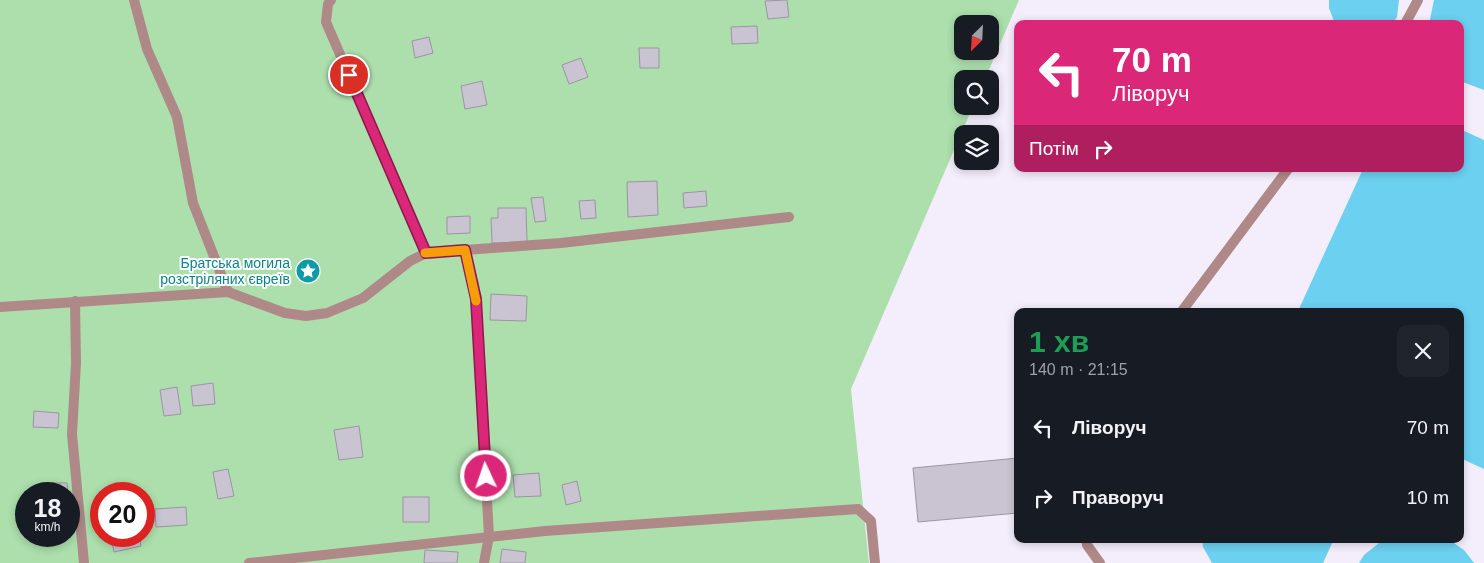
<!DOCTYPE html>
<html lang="uk">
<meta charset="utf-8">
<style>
body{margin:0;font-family:Arial,sans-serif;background:#20242c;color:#f1f3f6;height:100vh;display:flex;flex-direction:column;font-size:19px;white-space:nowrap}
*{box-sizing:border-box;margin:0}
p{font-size:16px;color:#9ea1a6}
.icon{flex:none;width:28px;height:28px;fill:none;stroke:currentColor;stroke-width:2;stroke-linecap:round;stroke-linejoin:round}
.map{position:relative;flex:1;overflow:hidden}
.sheet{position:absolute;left:1014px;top:308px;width:450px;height:235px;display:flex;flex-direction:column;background:#171b24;border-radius:10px;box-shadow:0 2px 8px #0003}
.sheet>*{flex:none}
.hud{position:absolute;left:1014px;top:20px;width:450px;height:152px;border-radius:10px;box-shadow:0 2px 8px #0003;background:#db2777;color:#fff;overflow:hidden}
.needle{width:32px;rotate:204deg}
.tools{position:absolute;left:954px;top:15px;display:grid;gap:10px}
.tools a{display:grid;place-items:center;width:45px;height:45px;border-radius:10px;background:#171b24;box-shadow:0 2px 8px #0003;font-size:25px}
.speed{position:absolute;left:15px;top:482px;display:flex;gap:10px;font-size:25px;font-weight:700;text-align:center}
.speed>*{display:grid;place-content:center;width:65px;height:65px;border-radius:50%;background:#171b24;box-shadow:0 2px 8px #0003;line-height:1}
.speed small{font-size:12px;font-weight:400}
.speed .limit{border:8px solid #d22;background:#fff;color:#111}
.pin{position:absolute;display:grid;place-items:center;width:42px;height:42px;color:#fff;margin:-21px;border:2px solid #fff;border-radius:50%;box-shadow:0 1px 5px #0007}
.me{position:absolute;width:55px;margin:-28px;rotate:357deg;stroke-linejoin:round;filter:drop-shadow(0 0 4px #0008)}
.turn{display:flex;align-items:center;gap:18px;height:105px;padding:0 15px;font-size:22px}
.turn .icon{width:65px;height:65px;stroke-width:2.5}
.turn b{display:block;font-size:35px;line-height:42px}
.then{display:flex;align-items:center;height:48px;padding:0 15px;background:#0003;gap:10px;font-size:19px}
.round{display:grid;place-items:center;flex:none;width:52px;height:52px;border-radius:10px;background:#20242c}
.head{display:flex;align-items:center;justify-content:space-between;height:85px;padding:0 15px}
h1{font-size:30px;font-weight:600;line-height:38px;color:#1e9e55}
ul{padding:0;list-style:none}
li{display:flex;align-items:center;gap:15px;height:70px;padding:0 15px}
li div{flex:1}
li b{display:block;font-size:19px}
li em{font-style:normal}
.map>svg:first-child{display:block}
</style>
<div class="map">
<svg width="1484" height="563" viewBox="0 0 1484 563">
<rect width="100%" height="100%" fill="#f4eefc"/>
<path fill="#acdfac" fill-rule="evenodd" d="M0,0H1019L985,79H962V106H973L851,389L869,563H0ZM962,24H990V51H962ZM26,494H69V536H26ZM101,494H144V536H101Z"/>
<g fill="#6cd0f1">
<polygon points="1329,0 1399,0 1397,17 1392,24 1335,24 1329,8"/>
<polygon points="1434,0 1484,0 1484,90 1460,81 1460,24 1429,24"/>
<polygon points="1460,129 1484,140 1484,469 1460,458 1460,311 1298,311 1363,169 1460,169"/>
<polygon points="1202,539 1334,539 1323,563 1212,563 1203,547"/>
<polygon points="1384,539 1448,539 1464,550 1474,563 1359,563 1364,555"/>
</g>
<g fill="#cac4d2" stroke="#9b95a2">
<polygon points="787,0 789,17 768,19 765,1"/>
<polygon points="757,26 758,43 732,44 731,27"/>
<polygon points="429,37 433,53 415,58 412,41"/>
<polygon points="639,48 659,48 659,68 640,68"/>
<polygon points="581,58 588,77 569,84 562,65"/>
<polygon points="482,81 487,105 465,109 461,86"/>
<polygon points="657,181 658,215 628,217 627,182"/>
<polygon points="706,191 707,206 684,208 683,193"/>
<polygon points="543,197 546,221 535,222 531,198"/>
<polygon points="595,200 596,218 581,219 579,201"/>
<polygon points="498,208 526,208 527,242 492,243 491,218 498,218"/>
<polygon points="470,216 470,233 447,234 447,217"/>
<polygon points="491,294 527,296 526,321 490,320"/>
<polygon points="213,383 215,404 193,406 191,386"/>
<polygon points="177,387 181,414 164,416 160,390"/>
<polygon points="34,411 59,413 58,428 33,427"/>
<polygon points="359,426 363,457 339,460 334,430"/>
<polygon points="1018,458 1018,513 918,522 913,468"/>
<polygon points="228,469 234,496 218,499 213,472"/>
<polygon points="539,473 541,496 515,497 513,475"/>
<polygon points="577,481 581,501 566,505 562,485"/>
<polygon points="43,483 67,483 68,494 44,494"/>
<rect x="403" y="497" width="26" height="25"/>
<polygon points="186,507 187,525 156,527 155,509"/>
<polygon points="111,536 139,536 141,546 114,552"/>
<polygon points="502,549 526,552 525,563 500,563"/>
<polygon points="425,550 458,552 457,563 424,563"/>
</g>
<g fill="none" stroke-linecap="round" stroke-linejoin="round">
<g stroke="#af8988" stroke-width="10">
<polyline points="134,0 147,49 177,117 193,203 228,292"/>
<polyline points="331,0 328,4 326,22 426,253"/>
<polyline points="1405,24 1418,0"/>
<polyline points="465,250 561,243 789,217"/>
<polyline points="75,301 76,363 72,434 84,563"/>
<polyline points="0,307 228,292 285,313 306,316 327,313 363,298 410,261 426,253 465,250 476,299 489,536 484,563"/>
<polyline points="1182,311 1288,169"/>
<polyline points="1086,539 1087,545 1100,563"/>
<polyline points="249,563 545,531 858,509 871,521 875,563"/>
</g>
</g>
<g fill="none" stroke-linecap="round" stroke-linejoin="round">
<defs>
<polyline id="route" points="349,75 426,253 465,250 476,299 486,476"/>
</defs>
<use href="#route" stroke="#8e194d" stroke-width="12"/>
<use href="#route" stroke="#db2777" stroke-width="9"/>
<polyline stroke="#f59e0b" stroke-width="9" points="425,253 465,250 476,301"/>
</g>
<defs>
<symbol id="sight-disc" viewBox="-11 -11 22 22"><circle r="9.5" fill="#0f9aa8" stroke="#fefefe"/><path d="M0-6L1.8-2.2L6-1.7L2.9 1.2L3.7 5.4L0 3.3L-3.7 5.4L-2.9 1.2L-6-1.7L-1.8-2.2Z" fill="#fff"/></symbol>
</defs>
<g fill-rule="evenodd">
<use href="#sight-disc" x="294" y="257" width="28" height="28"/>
</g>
<g text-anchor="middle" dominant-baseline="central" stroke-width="4" stroke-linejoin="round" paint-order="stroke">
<g font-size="14" fill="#0d838f" stroke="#fefefe" text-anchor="end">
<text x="290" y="263">Братська могила<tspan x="290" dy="16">розстріляних євреїв</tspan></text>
</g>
</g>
</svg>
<div class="tools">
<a><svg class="needle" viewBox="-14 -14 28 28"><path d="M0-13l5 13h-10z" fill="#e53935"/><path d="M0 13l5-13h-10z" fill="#9ea1a6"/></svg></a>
<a><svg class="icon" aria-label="search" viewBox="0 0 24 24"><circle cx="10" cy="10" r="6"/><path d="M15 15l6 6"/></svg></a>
<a><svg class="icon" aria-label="layers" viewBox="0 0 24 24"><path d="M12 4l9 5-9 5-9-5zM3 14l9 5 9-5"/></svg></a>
</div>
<div class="speed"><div>18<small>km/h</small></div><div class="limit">20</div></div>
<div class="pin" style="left:349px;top:75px;background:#d93025"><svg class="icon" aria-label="arrive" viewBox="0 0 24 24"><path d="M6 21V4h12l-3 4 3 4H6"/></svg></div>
<svg class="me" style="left:486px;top:476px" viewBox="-20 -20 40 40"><circle r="17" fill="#db2777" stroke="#fff" stroke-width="3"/><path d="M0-11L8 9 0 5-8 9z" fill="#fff"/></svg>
<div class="hud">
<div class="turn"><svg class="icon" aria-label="left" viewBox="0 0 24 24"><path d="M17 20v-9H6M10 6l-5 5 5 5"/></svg><div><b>70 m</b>Ліворуч</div></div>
<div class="then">Потім<svg class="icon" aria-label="right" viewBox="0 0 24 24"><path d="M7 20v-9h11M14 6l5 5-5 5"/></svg></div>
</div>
<section class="sheet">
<div class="head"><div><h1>1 хв</h1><p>140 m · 21:15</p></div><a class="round"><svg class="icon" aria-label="close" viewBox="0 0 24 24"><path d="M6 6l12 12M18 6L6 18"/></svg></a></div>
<ul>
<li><svg class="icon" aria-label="left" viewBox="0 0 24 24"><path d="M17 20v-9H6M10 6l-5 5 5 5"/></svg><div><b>Ліворуч</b></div><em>70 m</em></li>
<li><svg class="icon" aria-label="right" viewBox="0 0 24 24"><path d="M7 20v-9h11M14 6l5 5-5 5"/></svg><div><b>Праворуч</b></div><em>10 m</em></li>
</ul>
</section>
</div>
